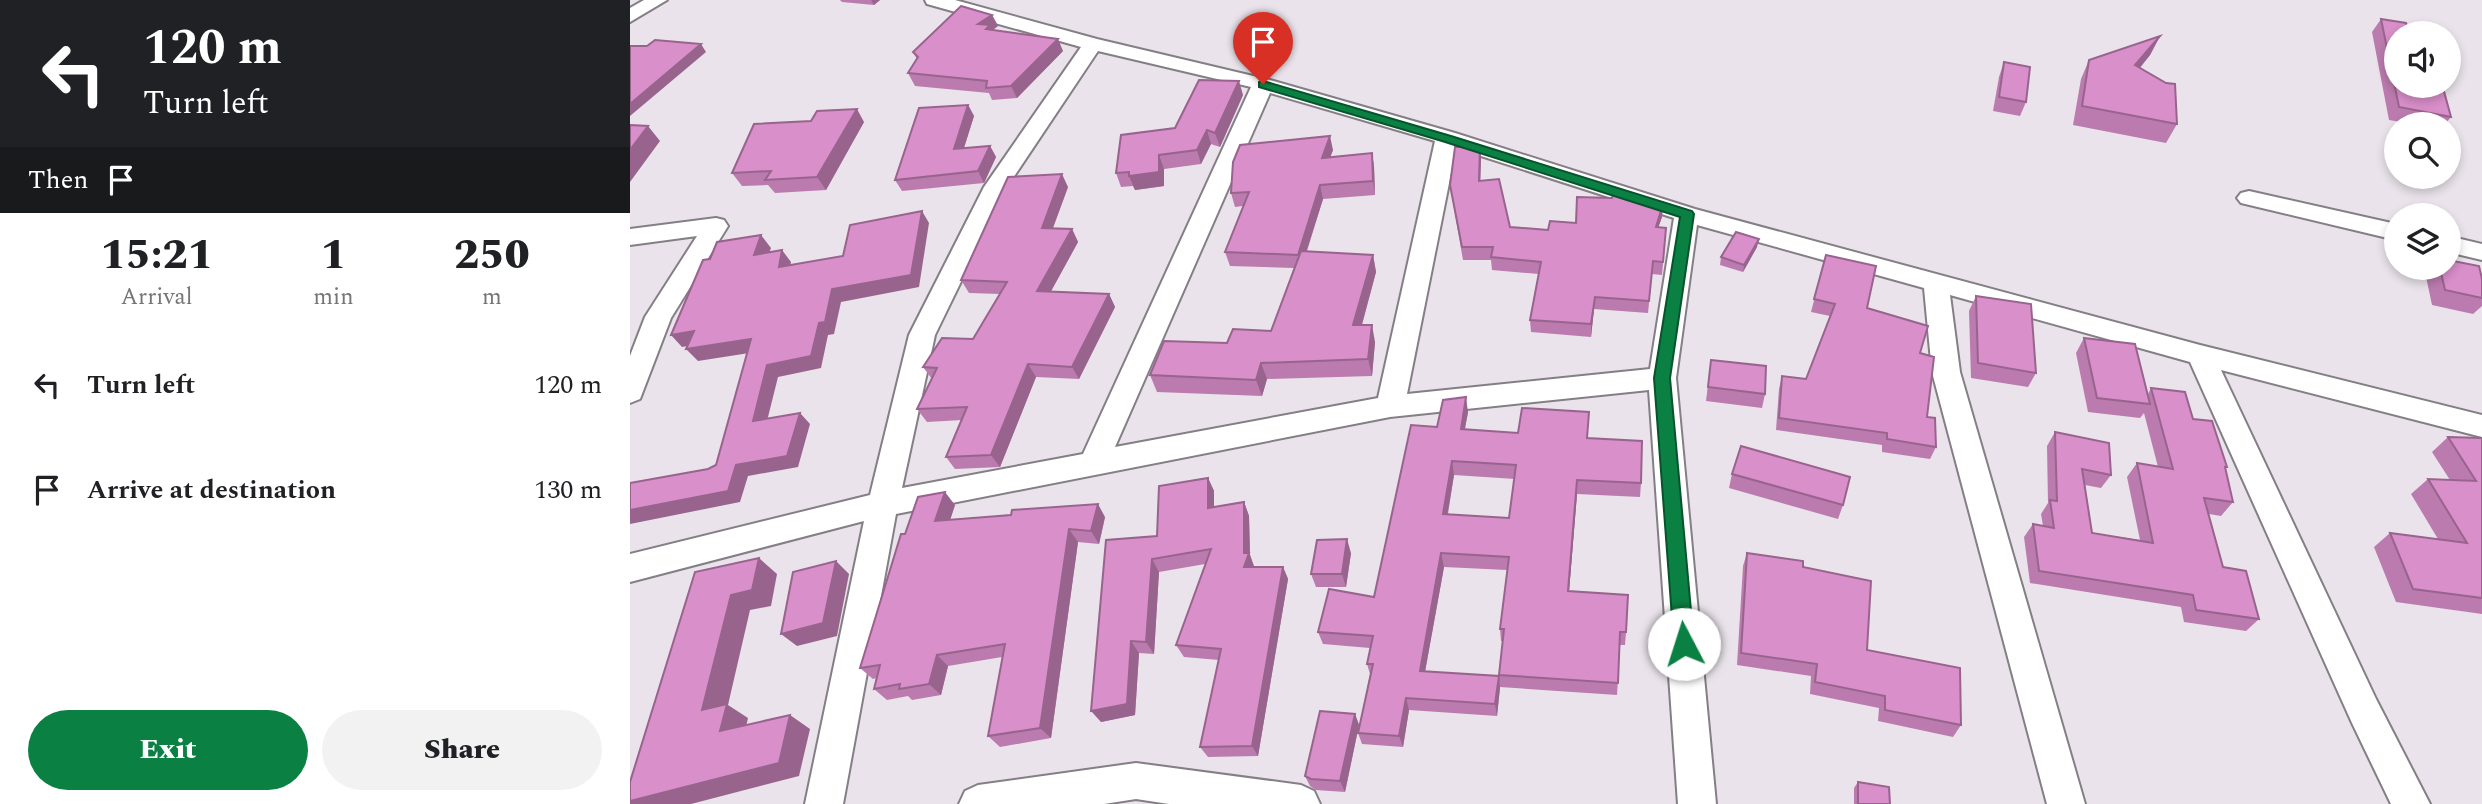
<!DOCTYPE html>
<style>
body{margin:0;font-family:Spectral,serif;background:#f2f2f2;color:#202124;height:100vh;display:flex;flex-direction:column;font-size:26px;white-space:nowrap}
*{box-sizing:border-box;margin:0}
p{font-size:23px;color:#757577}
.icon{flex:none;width:38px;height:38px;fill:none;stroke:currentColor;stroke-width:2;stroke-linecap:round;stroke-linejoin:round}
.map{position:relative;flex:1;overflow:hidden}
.details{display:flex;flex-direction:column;background:#fff;width:630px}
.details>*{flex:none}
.hud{background:#202124;color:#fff;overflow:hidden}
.tools{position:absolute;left:1754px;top:21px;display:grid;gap:14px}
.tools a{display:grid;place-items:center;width:77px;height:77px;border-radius:50%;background:#fff;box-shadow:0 4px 10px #0003;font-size:35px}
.pin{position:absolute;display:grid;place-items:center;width:60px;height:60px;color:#fff;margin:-72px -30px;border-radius:50% 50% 50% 0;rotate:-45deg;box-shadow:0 0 7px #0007}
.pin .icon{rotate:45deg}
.me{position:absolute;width:77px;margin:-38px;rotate:355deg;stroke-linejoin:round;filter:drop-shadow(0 0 5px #0008)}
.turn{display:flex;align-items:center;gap:24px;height:147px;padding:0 28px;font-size:32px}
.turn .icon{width:91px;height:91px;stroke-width:2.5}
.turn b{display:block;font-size:49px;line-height:60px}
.then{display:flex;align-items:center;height:66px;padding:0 28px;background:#0003;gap:14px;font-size:26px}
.eta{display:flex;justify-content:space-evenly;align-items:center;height:119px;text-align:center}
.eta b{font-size:42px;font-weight:800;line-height:49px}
.cta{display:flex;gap:14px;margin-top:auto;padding:14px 28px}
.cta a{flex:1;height:80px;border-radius:42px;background:#0b8043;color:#fff;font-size:28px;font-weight:800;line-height:80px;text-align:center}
.cta a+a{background:#f2f2f2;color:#202124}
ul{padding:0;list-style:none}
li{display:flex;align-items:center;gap:21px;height:105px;padding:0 28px}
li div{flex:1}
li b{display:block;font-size:26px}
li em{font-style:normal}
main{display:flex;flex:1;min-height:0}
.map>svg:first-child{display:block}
</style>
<main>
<section class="details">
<div class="hud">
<div class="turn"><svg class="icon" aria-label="left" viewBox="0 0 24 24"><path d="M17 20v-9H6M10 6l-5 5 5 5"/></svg><div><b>120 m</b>Turn left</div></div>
<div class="then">Then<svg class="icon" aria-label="arrive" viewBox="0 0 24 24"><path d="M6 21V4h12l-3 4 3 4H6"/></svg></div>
</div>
<div class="eta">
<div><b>15:21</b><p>Arrival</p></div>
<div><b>1</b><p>min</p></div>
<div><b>250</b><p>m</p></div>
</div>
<ul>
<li><svg class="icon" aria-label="left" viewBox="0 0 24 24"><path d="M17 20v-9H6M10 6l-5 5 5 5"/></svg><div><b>Turn left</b></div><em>120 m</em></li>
<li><svg class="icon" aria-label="arrive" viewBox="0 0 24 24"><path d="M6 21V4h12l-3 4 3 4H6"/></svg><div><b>Arrive at destination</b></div><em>130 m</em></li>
</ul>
<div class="cta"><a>Exit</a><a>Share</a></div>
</section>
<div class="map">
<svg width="1852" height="804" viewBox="0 0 1852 804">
<rect width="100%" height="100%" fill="#eae3eb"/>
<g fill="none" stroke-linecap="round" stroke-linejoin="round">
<defs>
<g id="street">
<polygon points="14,0 37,0 0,22 0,8"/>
<path d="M295,0H325L467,39L640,80L825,133L1065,209L1570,345L1852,415V437L1591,370L1746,699L1800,804H1761L1722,723L1560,362L1320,295L1330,372L1455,804H1417L1302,372L1294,288L1067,225L1046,378L1086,804H1048L1019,390L760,417L266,514L213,804H175L234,521L0,582V554L240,495L279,335L354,187L451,47L297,4ZM468,51L621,87L453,454L272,488L305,335L377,187ZM640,93L805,141L748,398L485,447ZM826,148L1044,218L1020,369L777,394Z"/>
<polygon points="1619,191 1766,224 1766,240 1611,203 1607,198 1611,193"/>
<polygon points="86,218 94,220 98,226 41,318 10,399 0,403 0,356 15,317 67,236 0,245 0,229"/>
<polygon points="1818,236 1852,244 1852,260 1818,252"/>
<polygon points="506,763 671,785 684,791 690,804 539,804 506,799 474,804 329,804 335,791 348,785"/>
</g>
</defs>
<use href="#street" stroke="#847e85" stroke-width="4"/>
<use href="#street" fill="#fff" fill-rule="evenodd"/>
</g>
<g fill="#bb7bae" fill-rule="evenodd">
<polygon points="210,0 250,0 244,5 212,2"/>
<polygon points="362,15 368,26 363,30 433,51 387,98 362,100 359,93 285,86 278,73 287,59 283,52"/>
<polygon points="1751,19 1766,33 1821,117 1815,124 1783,124 1759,120 1742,32"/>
<polygon points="1530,36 1520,55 1510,68 1547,124 1536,143 1443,125 1451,79 1459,60"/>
<polygon points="1374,62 1396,102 1390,116 1363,111 1369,77"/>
<polygon points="613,95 590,147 581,144 571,164 534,169 534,186 505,190 503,186 491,187 486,173 545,128"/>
<polygon points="338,105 344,116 334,148 360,146 366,157 354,183 272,191 265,180"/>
<polygon points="234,122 196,190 145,193 138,185 112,186 102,173"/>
<polygon points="850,147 850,181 880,227 918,230 1033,204 1032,217 1028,227 1036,228 1032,275 1022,274 1018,313 964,309 961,337 901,332 900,320 909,274 862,270 861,260 833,260 822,197 820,185"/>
<polygon points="703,150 700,157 742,153 744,167 745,195 693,199 677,251 743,255 746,272 732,325 745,342 742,376 637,379 632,396 527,392 520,375 597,343 641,331 664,268 600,266 595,252 613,206 605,207 601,193"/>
<polygon points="438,187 423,228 442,229 448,242 421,291 479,294 485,307 449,379 406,377 370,467 325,469 316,457 332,420 297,422 287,409 302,379 293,367 343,339 370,294 339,293 331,280"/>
<polygon points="1127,247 1113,272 1090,265 1091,257"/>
<polygon points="1196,255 1237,308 1290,353 1297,417 1306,447 1300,459 1252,452 1252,445 1146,430 1149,389 1152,376 1176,379 1200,316 1181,312"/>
<polygon points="1799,268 1818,268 1852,279 1852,306 1843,314 1802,305 1795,272"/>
<polygon points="1346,296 1406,373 1398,387 1341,378 1339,311"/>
<polygon points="1454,338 1518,394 1521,388 1563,419 1597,467 1595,469 1603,502 1591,516 1579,514 1593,567 1629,619 1616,631 1554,622 1551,607 1400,583 1394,537 1403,524 1413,526 1411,514 1418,503 1417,446 1425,432 1481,475 1471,488 1455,485 1462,533 1510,540 1497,477 1507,463 1528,467 1514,413 1510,418 1458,412 1446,353"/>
<polygon points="1081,360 1135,394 1132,408 1076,401"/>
<path d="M838,412L835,429L957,438L1011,483L1010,497L947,494L939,591L996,632L995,645H990L987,695L870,687L867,716L779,710L773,747L732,744L728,733L740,674L737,664L740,648L693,644L688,632L744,597L807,427ZM824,475L885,479L879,518L818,514ZM814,567L877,570L870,629L871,641H873L869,676L795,671Z"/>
<polygon points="1818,437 1852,438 1852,614 1766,602 1744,547 1760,533 1808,539 1781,494 1798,479 1820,480 1802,452"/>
<polygon points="1102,474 1213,505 1208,519 1099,488"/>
<polygon points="578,478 584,491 584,507 614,502 619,516 620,555 624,567 653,567 658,579 628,756 578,757 570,747 589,660 554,657 546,645 575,564 529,572 524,654 509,653 505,715 471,722 527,536"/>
<polygon points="325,505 320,519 475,517 469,544 448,542 421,738 370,747 358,736 372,657 318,666 311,695 282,700 278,696 257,700 244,689 246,678 243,679 230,668 275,534"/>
<polygon points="721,553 716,587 686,587 681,574"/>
<polygon points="1117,553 1173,567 1237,650 1331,725 1323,737 1248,721 1249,708 1180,694 1181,676 1107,665 1113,566"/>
<polygon points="725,714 729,725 715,792 686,790 680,786 675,776"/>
<polygon points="1228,782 1260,804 1224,804 1224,788"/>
</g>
<g fill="#98648d">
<polygon points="241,0 250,0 244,5"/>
<polygon points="362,15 368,26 362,30 365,37 348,24"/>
<polygon points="1530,36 1520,55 1496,84 1505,65"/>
<polygon points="428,39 433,51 387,98 381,86"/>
<polygon points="71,44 76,52 0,116 0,104"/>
<polygon points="609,81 613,95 590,147 585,133"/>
<polygon points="338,105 344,116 330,160 324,149"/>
<polygon points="227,109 234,122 196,190 187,177"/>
<polygon points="18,126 30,141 0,182 0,150"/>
<polygon points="577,130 581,144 571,164 567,150"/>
<polygon points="700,136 703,150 695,171 692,158"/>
<polygon points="360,146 366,157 354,183 348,171"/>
<polygon points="850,147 851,159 850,194 849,181"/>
<polygon points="742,153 744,167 745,195 743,181"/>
<polygon points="529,155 534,169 534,186 505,190 499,176"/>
<polygon points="432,174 438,187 418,241 412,228"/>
<polygon points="690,185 693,199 671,268 668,255"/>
<polygon points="1033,204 1032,217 1024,240 1026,227"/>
<polygon points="292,211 299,223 289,287 211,302 204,334 198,335 191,368 148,377 134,433 123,421 137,365 189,323 202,289"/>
<polygon points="442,229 448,242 414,304 407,291"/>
<polygon points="131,235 141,248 134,267 124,255"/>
<polygon points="1129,239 1127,247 1113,272 1114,265"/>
<polygon points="152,250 161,262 158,279 149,267"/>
<polygon points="743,255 746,272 727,342 723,325"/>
<polygon points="479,294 485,307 449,379 442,367"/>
<polygon points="965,297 964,309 961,337 961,324"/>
<polygon points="742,325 745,342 742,376 738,359"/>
<polygon points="64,331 75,343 52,347 41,335"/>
<polygon points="121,339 132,351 68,361 56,349"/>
<polygon points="631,363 637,379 632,396 626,380"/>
<polygon points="398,364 406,377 370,467 361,455"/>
<polygon points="836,397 838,412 832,443 831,429"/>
<polygon points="170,413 180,424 168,467 118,476 110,502 0,524 0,510 106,465"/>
<polygon points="822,461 824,475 815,528 813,514"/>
<polygon points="578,478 584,491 584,522 578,508"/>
<polygon points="947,480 947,494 938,604 938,591"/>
<polygon points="315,492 325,505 316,533 305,521"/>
<polygon points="614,502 619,516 620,555 624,566 620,580 614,567"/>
<polygon points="468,504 475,517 469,544 461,531"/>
<polygon points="439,529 448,542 421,738 410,728"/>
<polygon points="717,539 721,553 716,587 712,574"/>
<polygon points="811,553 814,567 793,683 790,671"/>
<polygon points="129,558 147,574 141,606 120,610 98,705 118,718 112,744 90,731 72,710 101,595"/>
<polygon points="522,559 529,572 524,654 516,642"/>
<polygon points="206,561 219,574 207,636 167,646 151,634"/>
<polygon points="653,567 658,579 628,756 622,746"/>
<polygon points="501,641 509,653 505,715 471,722 461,711"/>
<polygon points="307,655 318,666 311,695 299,684"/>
<polygon points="869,676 870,688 867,716 865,704"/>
<polygon points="776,698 779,710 773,747 769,736"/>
<polygon points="725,714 729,725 715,792 710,781"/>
<polygon points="160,715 180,729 169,776 61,804 0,804 0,801"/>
</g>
<g fill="#d98fca" stroke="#98648d" stroke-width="2" fill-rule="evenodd">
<polygon points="331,6 362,15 348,24 360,25 356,29 428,39 381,86 356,88 357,81 278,73 288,57 283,52"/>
<polygon points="1751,19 1776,23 1780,33 1766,33 1766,86 1801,86 1813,88 1821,117 1769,107"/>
<polygon points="1530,36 1505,65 1536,83 1545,84 1547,124 1452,106 1459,60"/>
<polygon points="25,40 71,44 0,104 0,46 17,46"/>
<polygon points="1374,62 1400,67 1396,102 1369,97"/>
<polygon points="569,80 609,81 585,133 577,130 567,150 529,155 529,172 499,176 499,172 486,173 491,135 545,128"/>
<polygon points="338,105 324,149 360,146 348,171 265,180 289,108"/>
<polygon points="227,109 187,177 135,180 141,171 102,173 124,124 181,121 187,111"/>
<polygon points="0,125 18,126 0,150"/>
<polygon points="700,136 692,158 742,153 743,181 690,185 668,255 595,252 619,192 601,193 603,162 610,145"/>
<polygon points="825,147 850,147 849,181 869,179 880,227 918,230 920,221 946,223 947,197 982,198 985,189 1033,204 1026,227 1036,228 1033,262 1023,261 1019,301 965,297 961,324 900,320 911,262 861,257 863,247 832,247 820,185"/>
<polygon points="432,174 412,228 442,229 407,291 479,294 442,367 398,364 361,455 316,457 337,407 287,409 307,368 293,367 312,338 343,339 377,282 331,280 378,177"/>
<polygon points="292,211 281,275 202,289 195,322 189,323 181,356 137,365 123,421 170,413 157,456 106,465 98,491 0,510 0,483 78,469 86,465 121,339 56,349 64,331 41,335 73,260 80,259 87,242 131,235 124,255 152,250 149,267 213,256 220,225"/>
<polygon points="1106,232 1129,239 1114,265 1091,257"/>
<polygon points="671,251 743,255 723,325 742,325 738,359 631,363 626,380 520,375 534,341 597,343 603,329 641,331"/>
<polygon points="1196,255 1246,266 1237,308 1298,326 1290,353 1304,357 1297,417 1305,418 1306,447 1257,439 1257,433 1149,418 1152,376 1176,379 1205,304 1184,299"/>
<polygon points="1818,260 1849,266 1852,279 1852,298 1815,290 1810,268 1818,268"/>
<polygon points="1346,296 1401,304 1406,373 1348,363"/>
<polygon points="1454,338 1505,344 1520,404 1467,398"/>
<polygon points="1081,360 1136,366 1135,394 1078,387"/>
<polygon points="1521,388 1555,392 1563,419 1582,421 1597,467 1595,467 1603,502 1574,498 1593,567 1616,571 1629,619 1566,610 1563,595 1409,571 1403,524 1424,528 1420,500 1427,501 1425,432 1479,443 1481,475 1452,469 1462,533 1523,543 1507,463 1543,469"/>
<path d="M836,397L831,429L888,433L892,408L959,412L957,438L1012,441L1011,483L947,480L938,591L998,595L996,632H990L988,683L869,675L874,629H870L879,557L811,553L790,671L869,676L865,704L776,698L769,736L728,733L743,664H737L743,636L688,632L699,589L744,597L781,425L807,427L813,400ZM822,461L886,465L879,518L813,514Z"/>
<polygon points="1818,437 1852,438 1852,598 1783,589 1760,533 1837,543 1798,479 1846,481"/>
<polygon points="1111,446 1220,477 1213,505 1102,474"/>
<polygon points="578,478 578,508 614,502 614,553 619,553 614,567 653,567 622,746 570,747 591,649 546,645 581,549 522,559 516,642 501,641 497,704 461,711 476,540 527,536 529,486"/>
<polygon points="315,492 305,521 381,515 382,510 468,504 461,531 439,529 410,728 358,736 375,644 307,655 299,684 269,689 270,684 244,689 250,665 230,668 271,534 275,534 288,497"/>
<polygon points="717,539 712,574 681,574 687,540"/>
<polygon points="1117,553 1173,561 1173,567 1241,581 1237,650 1330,668 1331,725 1255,710 1255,696 1185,682 1187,664 1111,653"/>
<polygon points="129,558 122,590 101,595 72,710 97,704 90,731 160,715 149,763 0,801 0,782 65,572"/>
<polygon points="206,561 193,623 151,634 163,572"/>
<polygon points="690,711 725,714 710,781 681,779 675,776"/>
<polygon points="1228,782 1259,787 1260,804 1228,804"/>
</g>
<polygon fill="#0b8043" stroke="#07532c" stroke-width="2" points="633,81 821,136 1062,211 1064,214 1040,378 1064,644 1061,650 1054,653 1047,650 1044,644 1024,378 1050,217 812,141 629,87 629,82"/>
</svg>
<div class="tools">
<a><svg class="icon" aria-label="sound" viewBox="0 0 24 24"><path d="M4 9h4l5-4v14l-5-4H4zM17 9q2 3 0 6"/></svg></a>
<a><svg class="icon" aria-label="search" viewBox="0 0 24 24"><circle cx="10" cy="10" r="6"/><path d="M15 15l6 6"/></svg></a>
<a><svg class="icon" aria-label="layers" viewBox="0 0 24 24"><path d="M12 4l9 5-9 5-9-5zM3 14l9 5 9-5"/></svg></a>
</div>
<div class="pin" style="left:633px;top:84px;background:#d93025"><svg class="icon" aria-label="arrive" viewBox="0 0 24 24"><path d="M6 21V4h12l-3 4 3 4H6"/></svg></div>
<svg class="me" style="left:1054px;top:644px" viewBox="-20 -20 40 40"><circle r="19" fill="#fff"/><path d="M0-13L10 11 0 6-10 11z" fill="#0b8043"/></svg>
</div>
</main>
